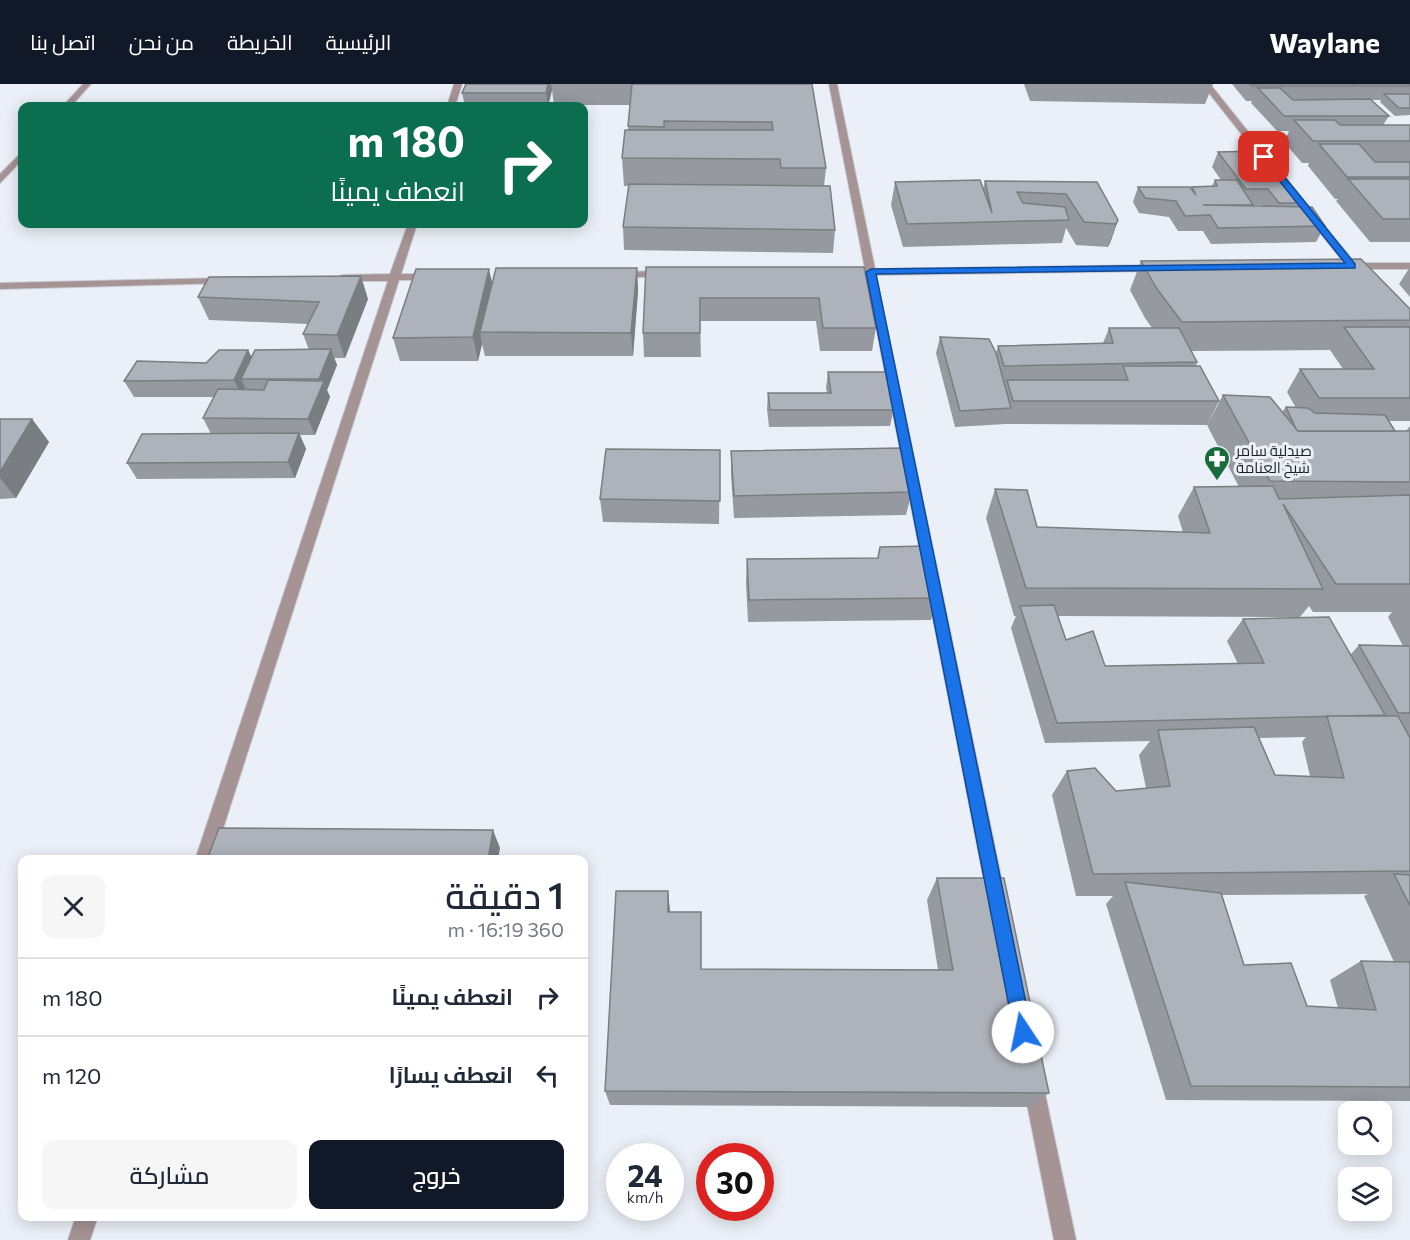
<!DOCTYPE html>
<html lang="ar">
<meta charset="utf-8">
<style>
body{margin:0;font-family:Commissioner,Cairo,sans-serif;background:#f6f6f7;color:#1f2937;direction:rtl;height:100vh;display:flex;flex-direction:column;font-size:22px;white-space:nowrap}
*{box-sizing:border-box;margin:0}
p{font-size:20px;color:#747a83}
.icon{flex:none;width:33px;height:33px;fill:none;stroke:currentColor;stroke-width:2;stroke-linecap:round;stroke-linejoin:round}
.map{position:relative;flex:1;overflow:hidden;direction:ltr}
.drawer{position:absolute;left:18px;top:771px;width:570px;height:366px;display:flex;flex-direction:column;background:#fff;border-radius:12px;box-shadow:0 3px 15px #0003;direction:rtl}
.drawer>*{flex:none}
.guide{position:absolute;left:18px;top:18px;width:570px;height:126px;border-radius:12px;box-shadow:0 3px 15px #0003;direction:rtl;background:#0b6e4f;color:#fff;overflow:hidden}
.tools{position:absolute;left:1338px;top:1017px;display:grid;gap:12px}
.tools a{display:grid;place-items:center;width:54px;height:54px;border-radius:12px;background:#fff;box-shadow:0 3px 15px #0003;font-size:30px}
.speed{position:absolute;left:606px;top:1059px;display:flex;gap:12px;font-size:30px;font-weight:700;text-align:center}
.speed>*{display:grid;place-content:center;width:78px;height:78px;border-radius:50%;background:#fff;box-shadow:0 3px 15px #0003;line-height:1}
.speed small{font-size:15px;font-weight:400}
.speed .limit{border:9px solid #d22;background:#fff;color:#111}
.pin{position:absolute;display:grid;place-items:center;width:51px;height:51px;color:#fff;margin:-26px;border-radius:12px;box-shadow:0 3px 9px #0006}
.me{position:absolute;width:66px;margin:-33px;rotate:349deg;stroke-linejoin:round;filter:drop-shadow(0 0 4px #0008)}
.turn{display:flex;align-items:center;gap:21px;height:126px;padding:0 24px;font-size:27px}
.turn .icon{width:78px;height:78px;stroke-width:2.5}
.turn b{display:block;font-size:42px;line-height:51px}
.round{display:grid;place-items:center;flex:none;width:63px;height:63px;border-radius:12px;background:#f6f6f7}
.head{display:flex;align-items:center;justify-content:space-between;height:102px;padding:0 24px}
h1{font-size:36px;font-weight:600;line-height:45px}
.cta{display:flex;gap:12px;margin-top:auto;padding:12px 24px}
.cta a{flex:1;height:69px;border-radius:12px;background:#111827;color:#fff;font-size:24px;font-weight:600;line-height:69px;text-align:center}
.cta a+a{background:#f6f6f7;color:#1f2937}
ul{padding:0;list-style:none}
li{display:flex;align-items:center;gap:18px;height:78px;padding:0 24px;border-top:2px solid #e0e1e3}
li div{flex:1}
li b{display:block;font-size:22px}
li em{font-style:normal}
header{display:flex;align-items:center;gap:36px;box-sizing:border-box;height:84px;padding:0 30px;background:#111827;color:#fff}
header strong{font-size:28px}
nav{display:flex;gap:33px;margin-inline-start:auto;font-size:21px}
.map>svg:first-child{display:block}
</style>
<header>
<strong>Waylane</strong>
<nav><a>الرئيسية</a><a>الخريطة</a><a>من نحن</a><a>اتصل بنا</a></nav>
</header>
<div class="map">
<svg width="1410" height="1156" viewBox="0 0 1410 1156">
<rect width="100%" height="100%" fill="#ebf0f8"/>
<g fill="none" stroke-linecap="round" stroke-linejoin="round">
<defs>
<g id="minor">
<polygon points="83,0 91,0 71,22 63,22"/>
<polygon points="454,0 462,0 455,22 447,22"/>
<polygon points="829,0 837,0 875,185 1158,181 1163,184 1158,187 876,191 1005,812 1002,818 996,820 990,818 987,812 866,191 846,191 841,188 846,185 865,185"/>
<polygon points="1202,0 1210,0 1274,80 1274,84 1268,84"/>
<polygon points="22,68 22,76 0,99 0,90"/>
<path d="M1287,103H1293L1355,179H1410V185H1360V189C1354,190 1345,186 1342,182L1345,180L1287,107Z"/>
<polygon points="408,140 417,140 401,190 432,190 437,193 432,196 399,196 213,776 195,776 388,197 342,197 337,194 342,191 390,190"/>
<polygon points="666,187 670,188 670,192 618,194 613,191 618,188"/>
<polygon points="225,194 229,195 229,199 0,205 0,199"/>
<polygon points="1033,990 1040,993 1043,1000 1076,1156 1054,1156 1023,1000 1026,993"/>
<polygon points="76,1132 98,1132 90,1156 68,1156"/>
</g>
</defs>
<use href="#minor" stroke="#c6cad1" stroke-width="2"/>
<use href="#minor" fill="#a69394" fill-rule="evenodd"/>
</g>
<g fill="#9699a0" fill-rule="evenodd">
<polygon points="466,0 812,0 826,84 824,102 835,146 833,169 624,166 623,143 629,102 624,102 622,74 628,46 630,21 554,21 552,6 548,22 465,22 462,9"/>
<polygon points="1024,0 1213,0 1205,20 1030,17"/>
<polygon points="1232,0 1410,0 1410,31 1395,32 1380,18 1381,16 1371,16 1389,32 1383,41 1410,41 1410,158 1370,158 1336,117 1338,115 1335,115 1308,82 1309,79 1302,79 1284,58 1289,47 1277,47 1251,19 1252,17 1246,17"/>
<path d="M1218,68L1303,119L1301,123L1325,142L1316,158L1211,160L1203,147H1178L1169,133L1139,129L1133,118L1138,103L1192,105V103L1212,102L1215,96H1221L1212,83ZM1253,121H1261L1262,122H1253Z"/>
<polygon points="985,97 1097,98 1118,136 1110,159 1108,163 1076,161 1066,144 1062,159 903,163 891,121 895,98 983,105"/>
<path d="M1141,177L1410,236V337H1389L1395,347H1406L1410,342V1017L1166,1016L1106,820L1113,812H1076L1052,711L1067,687L1116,707L1146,704L1139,671L1150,657L1045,659L1011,544L1016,532H1014L986,434L995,405L1037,443L1183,448L1178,432L1194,403H1239L1207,341L1223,311L1282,328L1286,323L1296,324L1287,308L1300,285H1343L1330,266L1191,267L1197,278L1196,282L1219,317L1207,341L1006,340L955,343L936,269L940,253L996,269L998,262L1103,259L1109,244H1152L1145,234L1130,206ZM1309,522L1313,528H1392L1388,533L1403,562L1359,561L1351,570L1243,535L1227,557L1238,580L1105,582L1066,556L1058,532L1300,533ZM1306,653L1302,658L1310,692L1275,691L1259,654ZM1368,810L1364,812L1394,878L1361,877L1330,896L1338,924L1307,922L1244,881L1222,811Z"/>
<polygon points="646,183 864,183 876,244 872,267 820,267 816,237 700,237 701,273 644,273 643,249"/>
<polygon points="1410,183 1410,213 1399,200"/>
<polygon points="637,184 638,207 633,272 485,272 482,260 478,277 400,277 393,254 492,199"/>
<polygon points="198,213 368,215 345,274 334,274 337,281 327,306 330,313 315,351 300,351 306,365 295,394 137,395 127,379 211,350 203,334 214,313 134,313 124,297 206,279 248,266 252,273 309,266 303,250 308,240 209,236"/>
<polygon points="828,288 895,320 890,342 769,343 767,325 768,309 827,309 826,304"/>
<polygon points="0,335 32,335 49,358 16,414 0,415"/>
<polygon points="720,366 719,440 603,438 600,415"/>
<polygon points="731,367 912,408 906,431 734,434 731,391"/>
<polygon points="747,475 938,514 931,536 748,538 746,498"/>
<polygon points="937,794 1049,1009 1031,1023 610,1021 605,1007 668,807 670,828 701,885 938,886 927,816"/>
</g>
<g fill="#7a7d82">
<polygon points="548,0 551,0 552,6 548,22 546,9"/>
<polygon points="1118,136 1110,159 1108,163 1116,140"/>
<polygon points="637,184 638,207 633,272 631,249"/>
<polygon points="489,185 494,207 480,248 482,260 478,277 473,253"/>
<polygon points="361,192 368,215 345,274 337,251"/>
<polygon points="331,265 337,281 327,306 330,313 315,351 308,335 322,301 319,295"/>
<polygon points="248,266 255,282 241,295 245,303 241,312 234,296"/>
<polygon points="32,335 49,358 16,414 0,394 0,388"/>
<polygon points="299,349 306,365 295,394 288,378"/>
<polygon points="493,746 500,764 498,776 488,776"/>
<polygon points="668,807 670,828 668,828"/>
</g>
<g fill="#aeb2ba" stroke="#7a7d82" stroke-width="1.5">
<polygon points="466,0 548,0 546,9 462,9"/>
<polygon points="632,0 812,0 826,84 781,84 780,75 622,74 625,46 773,46 772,38 664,37 664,43 628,42"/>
<polygon points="1250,0 1353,0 1355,2 1252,2"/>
<polygon points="1356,0 1410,0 1410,2 1358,2"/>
<polygon points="1258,4 1280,4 1293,16 1370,15 1389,32 1284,32"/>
<polygon points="1384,10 1410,10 1410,24 1399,24"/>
<polygon points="1294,36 1335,36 1340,41 1410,41 1410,57 1313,57"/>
<polygon points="1319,60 1359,60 1375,78 1410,78 1410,93 1347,93"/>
<polygon points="1261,67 1303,119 1279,119 1268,105 1246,105 1218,68"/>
<polygon points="1348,95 1410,95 1410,135 1383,135"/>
<polygon points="980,96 992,129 985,97 1097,98 1118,136 1116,140 1084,138 1066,110 1017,108 1023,119 1065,123 1069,136 907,140 895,98"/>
<polygon points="1215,96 1237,96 1253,121 1203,121 1312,123 1325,142 1218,144 1210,131 1185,132 1176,117 1145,114 1138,103 1190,103 1196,111 1192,103 1217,102"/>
<polygon points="629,100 830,102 835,146 623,143"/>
<polygon points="1361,175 1410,225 1410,236 1182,238 1157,205 1141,177"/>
<polygon points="646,183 864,183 876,244 823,244 819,214 700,214 700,249 643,249"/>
<polygon points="496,184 637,184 631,249 480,248"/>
<polygon points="416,185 489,185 473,253 393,254"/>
<polygon points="361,192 337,251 303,250 319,218 198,213 209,193"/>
<polygon points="1344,243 1410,243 1410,314 1319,314 1300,285 1374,285"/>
<polygon points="1109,244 1179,244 1197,278 1004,282 998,262 1113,259"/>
<polygon points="940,253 989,255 996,269 1011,324 960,327"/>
<polygon points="331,265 319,295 241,295 255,266"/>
<polygon points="219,266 248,266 234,296 124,297 137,277 206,279"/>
<polygon points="1123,282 1200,282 1219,317 1013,317 1007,296 1128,296"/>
<polygon points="828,288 888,288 895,320 893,326 770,326 768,309 831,309"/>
<polygon points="268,296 324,297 308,335 203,334 218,305 264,306"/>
<polygon points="1223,311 1270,313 1298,347 1410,347 1410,398 1270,397"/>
<polygon points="1286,323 1308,324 1315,329 1385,331 1395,347 1298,347 1296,345"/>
<polygon points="0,335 32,335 0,388"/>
<polygon points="299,349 288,378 127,379 142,350"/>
<polygon points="901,364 912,408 734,412 731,367"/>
<polygon points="606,365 720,366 720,417 600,415"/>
<polygon points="1273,402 1279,415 1410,411 1410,500 1336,500 1283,420 1323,505 1026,504 995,405 1027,406 1037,443 1210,449 1194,403"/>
<polygon points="926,462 938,514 749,516 747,475 878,474 880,463"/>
<polygon points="1054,521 1066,556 1093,547 1105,582 1264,579 1243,535 1329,533 1385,631 1057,639 1020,522"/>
<polygon points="1359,561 1410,562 1410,629 1398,629"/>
<polygon points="1327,632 1398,632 1410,654 1410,787 1093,790 1067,687 1095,684 1116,707 1170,702 1158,646 1254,643 1275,691 1344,694"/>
<polygon points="219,744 493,746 488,776 207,776"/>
<polygon points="1394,790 1410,791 1410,822"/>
<polygon points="937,794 1004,794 1049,1009 605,1007 616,807 668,807 668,828 701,828 701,885 953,886"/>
<polygon points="1125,798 1221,809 1244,881 1291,879 1307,922 1376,926 1361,877 1410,878 1410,1003 1191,1002"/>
</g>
<polygon fill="#1a73e8" stroke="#114b97" stroke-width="1.5" points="1261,71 1267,71 1355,180 1355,184 876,190 1032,948 1029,955 1023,957 1017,955 1014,948 866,188 871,185 1345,179 1261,74"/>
<defs>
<symbol id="pharmacy-pin" viewBox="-11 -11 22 30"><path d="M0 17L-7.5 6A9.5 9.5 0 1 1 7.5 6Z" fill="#1a6b3c" stroke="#ebf0f8"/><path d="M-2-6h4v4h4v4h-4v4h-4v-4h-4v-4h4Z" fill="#fff"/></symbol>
</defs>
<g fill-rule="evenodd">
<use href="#pharmacy-pin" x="1202" y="360" width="30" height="40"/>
</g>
<g text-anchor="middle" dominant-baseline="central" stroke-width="6" stroke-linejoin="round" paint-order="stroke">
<g font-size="15" fill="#1d1f22" stroke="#ebf0f8" text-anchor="start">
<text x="1236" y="366">صيدلية سامر<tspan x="1236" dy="17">شيخ العنامة</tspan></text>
</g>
</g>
</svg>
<div class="tools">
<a><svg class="icon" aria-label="search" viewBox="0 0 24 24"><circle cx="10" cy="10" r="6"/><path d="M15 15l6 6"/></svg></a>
<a><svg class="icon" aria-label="layers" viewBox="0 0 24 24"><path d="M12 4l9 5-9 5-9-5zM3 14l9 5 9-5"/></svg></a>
</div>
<div class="speed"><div>24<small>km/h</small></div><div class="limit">30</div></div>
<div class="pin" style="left:1264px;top:73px;background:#d93025"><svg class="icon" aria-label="arrive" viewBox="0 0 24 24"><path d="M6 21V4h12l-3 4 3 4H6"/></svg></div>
<svg class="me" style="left:1023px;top:948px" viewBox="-20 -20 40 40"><circle r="19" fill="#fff"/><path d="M0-13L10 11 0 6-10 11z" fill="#1a73e8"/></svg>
<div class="guide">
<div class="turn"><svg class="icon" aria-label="right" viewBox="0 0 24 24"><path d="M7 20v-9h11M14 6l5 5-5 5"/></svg><div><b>180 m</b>انعطف يمينًا</div></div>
</div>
<section class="drawer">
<div class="head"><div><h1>1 دقيقة</h1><p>360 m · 16:19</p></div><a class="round"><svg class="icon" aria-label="close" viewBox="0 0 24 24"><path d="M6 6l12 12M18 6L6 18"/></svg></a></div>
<ul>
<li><svg class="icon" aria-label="right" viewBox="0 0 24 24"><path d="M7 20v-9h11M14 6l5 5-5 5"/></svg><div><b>انعطف يمينًا</b></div><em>180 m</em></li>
<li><svg class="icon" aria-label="left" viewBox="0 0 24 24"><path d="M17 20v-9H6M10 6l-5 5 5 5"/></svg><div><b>انعطف يسارًا</b></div><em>120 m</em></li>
</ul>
<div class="cta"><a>خروج</a><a>مشاركة</a></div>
</section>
</div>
